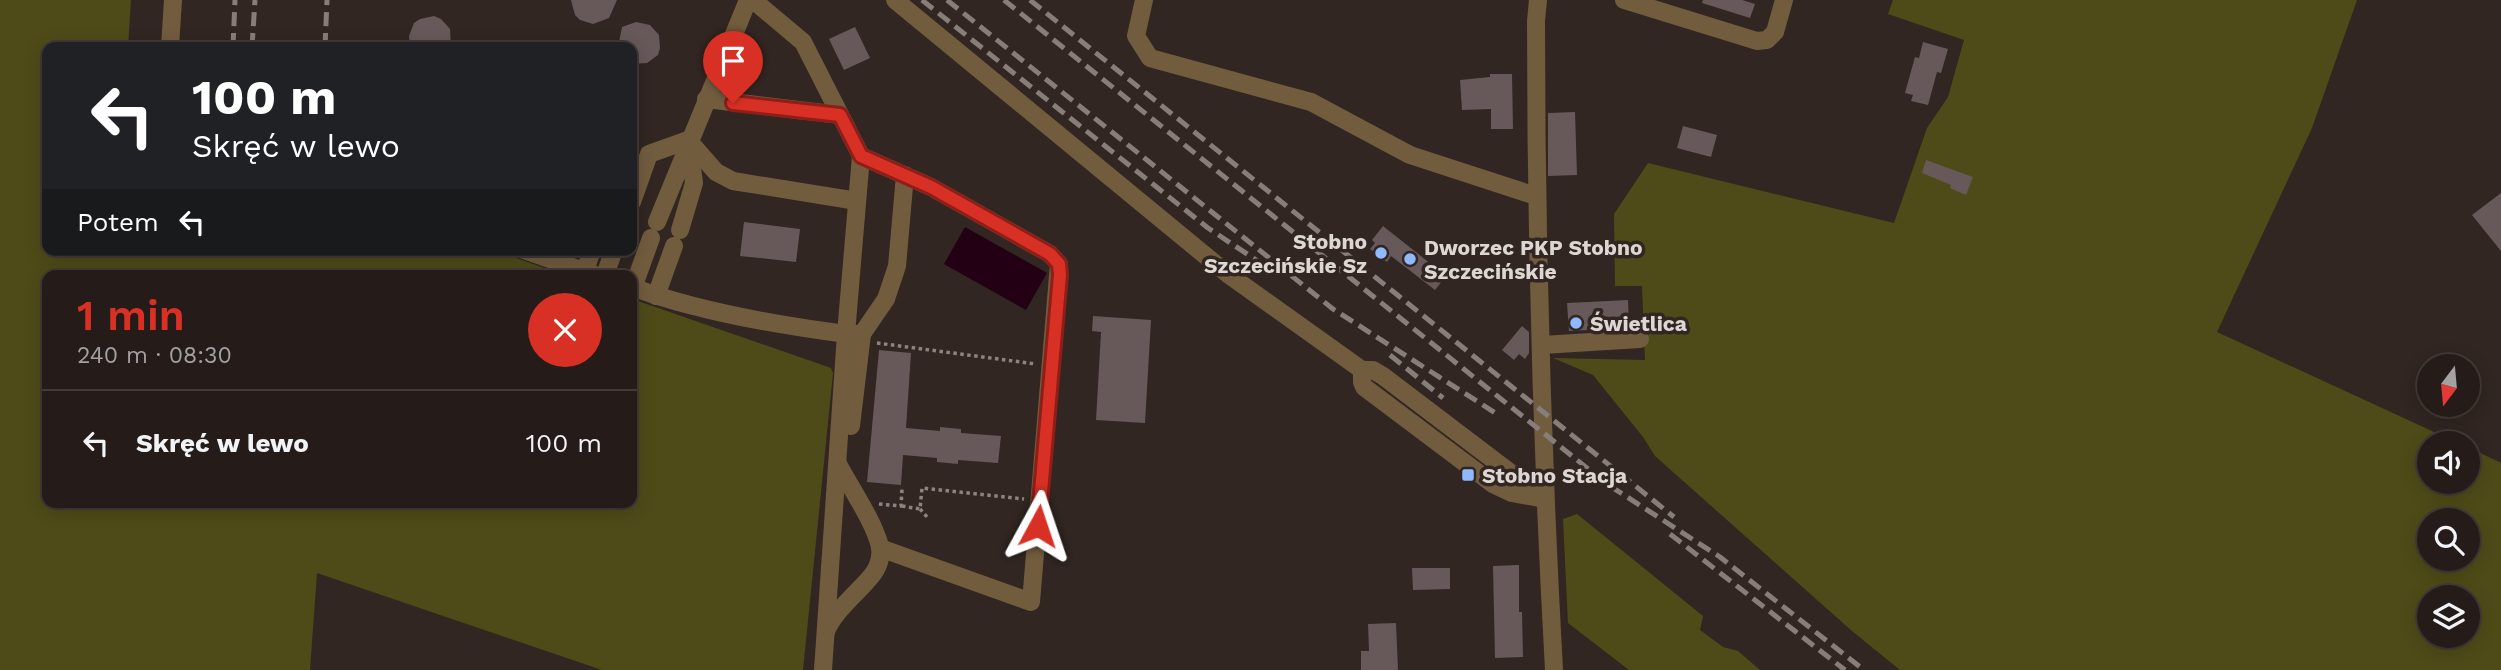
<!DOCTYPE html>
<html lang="pl">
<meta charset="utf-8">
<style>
body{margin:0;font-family:"Work Sans",sans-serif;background:#2d2522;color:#f1f3f6;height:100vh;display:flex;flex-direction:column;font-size:26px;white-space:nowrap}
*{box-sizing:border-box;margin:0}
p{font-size:23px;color:#a3a1a2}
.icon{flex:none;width:38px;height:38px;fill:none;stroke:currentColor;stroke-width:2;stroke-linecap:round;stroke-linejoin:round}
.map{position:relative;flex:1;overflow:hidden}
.details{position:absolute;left:42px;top:270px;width:595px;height:238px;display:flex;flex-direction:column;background:#251c19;border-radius:14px;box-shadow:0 4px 18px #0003,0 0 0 2px #423a38}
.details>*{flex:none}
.banner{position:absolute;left:42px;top:42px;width:595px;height:214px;border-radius:14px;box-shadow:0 4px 18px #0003,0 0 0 2px #423a38;background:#202124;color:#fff;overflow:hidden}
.needle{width:46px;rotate:196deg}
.tools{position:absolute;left:2417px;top:354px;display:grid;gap:14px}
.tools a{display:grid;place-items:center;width:63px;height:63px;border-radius:50%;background:#251c19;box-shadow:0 4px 18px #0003,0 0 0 2px #423a38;font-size:35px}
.pin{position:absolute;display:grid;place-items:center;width:60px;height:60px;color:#fff;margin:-72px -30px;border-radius:50% 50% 50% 0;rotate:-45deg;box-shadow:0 0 7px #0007}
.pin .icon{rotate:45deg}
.me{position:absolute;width:77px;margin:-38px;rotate:5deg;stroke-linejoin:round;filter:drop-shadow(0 0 5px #0008)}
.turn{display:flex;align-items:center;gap:24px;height:147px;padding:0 35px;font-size:32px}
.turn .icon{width:91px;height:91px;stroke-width:2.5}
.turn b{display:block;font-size:49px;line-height:60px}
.then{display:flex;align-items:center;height:66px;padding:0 35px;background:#0003;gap:14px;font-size:26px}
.round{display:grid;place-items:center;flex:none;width:74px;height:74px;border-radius:37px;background:#2d2522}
.head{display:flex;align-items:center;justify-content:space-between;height:119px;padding:0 35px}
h1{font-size:42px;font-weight:600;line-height:52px;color:#d93025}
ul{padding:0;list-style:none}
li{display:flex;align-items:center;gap:21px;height:105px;padding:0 35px;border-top:2px solid #423a38}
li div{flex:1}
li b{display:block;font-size:26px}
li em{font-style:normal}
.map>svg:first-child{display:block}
</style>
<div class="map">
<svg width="2501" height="670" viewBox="0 0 2501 670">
<rect width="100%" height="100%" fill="#312621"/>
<g fill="#4f4b18" fill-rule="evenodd">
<polygon points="0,0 131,0 128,47 47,47 47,250 494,250 564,275 47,275 47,502 632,502 632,299 831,368 833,373 803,670 602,670 317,573 310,670 0,670"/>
<path d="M1893,0H2357L2312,128L2217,332L2458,443H2429V481H2468V447L2501,463V670H1900L1852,631L1655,456L1643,437L1593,375L1553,358L1645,360L1642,286H1615L1614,214L1648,163L1894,223L1927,128L1948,97L1964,40L1888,14ZM2429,520H2468V558H2429ZM2429,597H2468V635H2429Z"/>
<polygon points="1577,514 1703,616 1700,630 1723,647 1738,651 1760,670 1629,670 1568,623 1563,519"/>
</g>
<polygon fill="#230014" points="965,227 1047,273 1026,310 944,264"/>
<g fill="#675959">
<polygon points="571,0 617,0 609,18 593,24 580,20 575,15"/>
<polygon points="1703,0 1742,0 1755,4 1750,18 1702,3"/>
<polygon points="434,16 441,19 450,29 451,47 410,47 409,36 414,23 420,19"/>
<polygon points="636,22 650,25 659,35 660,48 658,55 647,63 632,64 632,47 618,47 622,27"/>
<polygon points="855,27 870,58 844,70 829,39"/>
<polygon points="1923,42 1948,49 1941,73 1937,72 1928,105 1911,101 1913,95 1905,93 1915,57 1919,58"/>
<polygon points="1490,74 1512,74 1513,129 1491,129 1491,109 1462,110 1460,80 1490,77"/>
<polygon points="1575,112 1577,175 1548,176 1548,113"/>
<polygon points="1683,126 1717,135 1711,157 1677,148"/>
<polygon points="1926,160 1973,177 1966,195 1950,188 1951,185 1922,173"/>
<polygon points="2501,193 2501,251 2472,215"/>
<polygon points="744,222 800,229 796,262 740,256"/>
<polygon points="1383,226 1446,276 1435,290 1391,256 1387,262 1370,249 1375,243 1372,240"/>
<polygon points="1628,300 1629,328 1569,331 1567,303"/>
<polygon points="1093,316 1151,320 1145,423 1096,420 1101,332 1092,331"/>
<polygon points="1522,326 1529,332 1529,353 1525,359 1519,354 1514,360 1502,350"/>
<polygon points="879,350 911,353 906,428 940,431 940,427 961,429 961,433 1001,436 998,463 958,460 958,464 937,462 937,458 903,455 901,485 867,482"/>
<polygon points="1519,565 1519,612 1522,612 1523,657 1495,658 1493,566"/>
<polygon points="1412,568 1450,568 1450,589 1413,590"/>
<polygon points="1396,623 1398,670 1361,670 1361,651 1369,651 1368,624"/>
</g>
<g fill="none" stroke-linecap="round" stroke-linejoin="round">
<g stroke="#8d8480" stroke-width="3.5" stroke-dasharray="3.5 3.5" stroke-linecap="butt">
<polyline points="877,343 1036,364"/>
<polyline points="879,504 901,506 902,489"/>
<polyline points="902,506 920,509 922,488 1024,499"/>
<polyline points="920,509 928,518"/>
</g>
<g stroke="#725c3e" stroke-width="18">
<polyline points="753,0 803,42 861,156 931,187 1050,254 1059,264 1031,602 880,548"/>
<polyline points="895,0 1229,275 1362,370"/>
<polyline points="1144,0 1136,36 1150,58 1311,102 1410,155 1536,196"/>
<path d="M1538,0L1536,21C1536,238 1542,454 1554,670"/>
<polyline points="1624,0 1757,41 1767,40 1775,32 1784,0"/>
<polyline points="170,47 173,0"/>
<polyline points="706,99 840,115"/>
<polyline points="688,140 716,172 733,181 857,201"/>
<polyline points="632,202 649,154 688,140"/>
<polyline points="657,222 748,0"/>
<polyline points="680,230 694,183 689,144"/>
<polyline points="524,250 595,275"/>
<polyline points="585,271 592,250"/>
<polyline points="605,275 614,250"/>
<path d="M632,287C696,311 777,325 846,334L861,156"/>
<polyline points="633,288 651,238"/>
<polyline points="656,296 674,246"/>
<polyline points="1542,345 1640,339"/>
<polygon points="1362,370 1373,370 1383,376 1545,499 1512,493 1493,484 1364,387 1362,382"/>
<polyline points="851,426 862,334"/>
<path d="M826,631C835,611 853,597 867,581C876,572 882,560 880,547C875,523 850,487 838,464"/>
<polyline points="823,670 846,334 862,334 886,299 897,266 905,175"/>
</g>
<g stroke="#877e7a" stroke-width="5" stroke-dasharray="14 7" stroke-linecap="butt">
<polyline points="922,0 1208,228 1265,266"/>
<polyline points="947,0 1333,309 1497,414"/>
<polyline points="1004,0 1607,484 1720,557 1864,670"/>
<polyline points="1030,0 1674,517"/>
<polyline points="233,47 235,0"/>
<polyline points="252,47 255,0"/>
<polyline points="325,47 327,0"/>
<polyline points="1390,355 1443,398"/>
<polyline points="1670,534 1845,670"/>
</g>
</g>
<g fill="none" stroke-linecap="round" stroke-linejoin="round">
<defs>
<polyline id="route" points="733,103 840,115 861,156 931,187 1050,254 1059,264 1060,275 1038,526"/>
</defs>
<use href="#route" stroke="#8d1f18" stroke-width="18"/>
<use href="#route" stroke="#d93025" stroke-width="12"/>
</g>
<g fill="#8fb8fd" stroke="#312621" stroke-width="2.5">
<circle cx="1381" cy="253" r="7"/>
<circle cx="1410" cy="259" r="7"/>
<circle cx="1576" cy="323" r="7"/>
<rect x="1461" y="468" width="14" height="14" rx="3.5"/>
</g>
<g text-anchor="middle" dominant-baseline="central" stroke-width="7" stroke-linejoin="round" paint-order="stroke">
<g font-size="21" font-weight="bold" fill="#ddd6d3" stroke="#312621" text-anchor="start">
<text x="1367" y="241" text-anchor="end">Stobno<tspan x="1367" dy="24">Szczecińskie Sz</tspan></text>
<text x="1424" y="247">Dworzec PKP Stobno<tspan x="1424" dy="24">Szczecińskie</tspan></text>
<text x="1590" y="323">Świetlica</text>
<text x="1482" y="475">Stobno Stacja</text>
</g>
</g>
</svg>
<div class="tools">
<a><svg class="needle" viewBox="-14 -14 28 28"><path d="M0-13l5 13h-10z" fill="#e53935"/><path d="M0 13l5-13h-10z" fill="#a3a1a2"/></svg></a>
<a><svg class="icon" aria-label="sound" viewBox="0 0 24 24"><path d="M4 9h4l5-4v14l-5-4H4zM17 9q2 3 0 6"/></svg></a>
<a><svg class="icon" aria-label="search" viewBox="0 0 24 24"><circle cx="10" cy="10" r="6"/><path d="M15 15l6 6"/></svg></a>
<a><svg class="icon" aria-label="layers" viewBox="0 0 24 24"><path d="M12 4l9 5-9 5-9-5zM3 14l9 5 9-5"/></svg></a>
</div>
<div class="pin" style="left:733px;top:103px;background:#d93025"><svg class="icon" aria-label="arrive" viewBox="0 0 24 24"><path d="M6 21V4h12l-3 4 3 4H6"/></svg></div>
<svg class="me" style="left:1038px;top:526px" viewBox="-20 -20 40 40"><path d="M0-17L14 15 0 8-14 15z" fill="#d93025" stroke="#fff" stroke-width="4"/></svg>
<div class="banner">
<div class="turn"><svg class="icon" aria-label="left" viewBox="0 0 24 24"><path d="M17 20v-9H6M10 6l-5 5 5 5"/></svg><div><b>100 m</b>Skręć w lewo</div></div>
<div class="then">Potem<svg class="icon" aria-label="left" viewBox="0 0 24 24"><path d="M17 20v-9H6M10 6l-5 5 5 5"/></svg></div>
</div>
<section class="details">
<div class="head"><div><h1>1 min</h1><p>240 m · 08:30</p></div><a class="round" style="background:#d93025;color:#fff"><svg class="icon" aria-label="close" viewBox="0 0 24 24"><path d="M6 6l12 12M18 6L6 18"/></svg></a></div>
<ul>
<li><svg class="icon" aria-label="left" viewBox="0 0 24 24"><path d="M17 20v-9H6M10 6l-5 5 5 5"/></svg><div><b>Skręć w lewo</b></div><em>100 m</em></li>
</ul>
</section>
</div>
